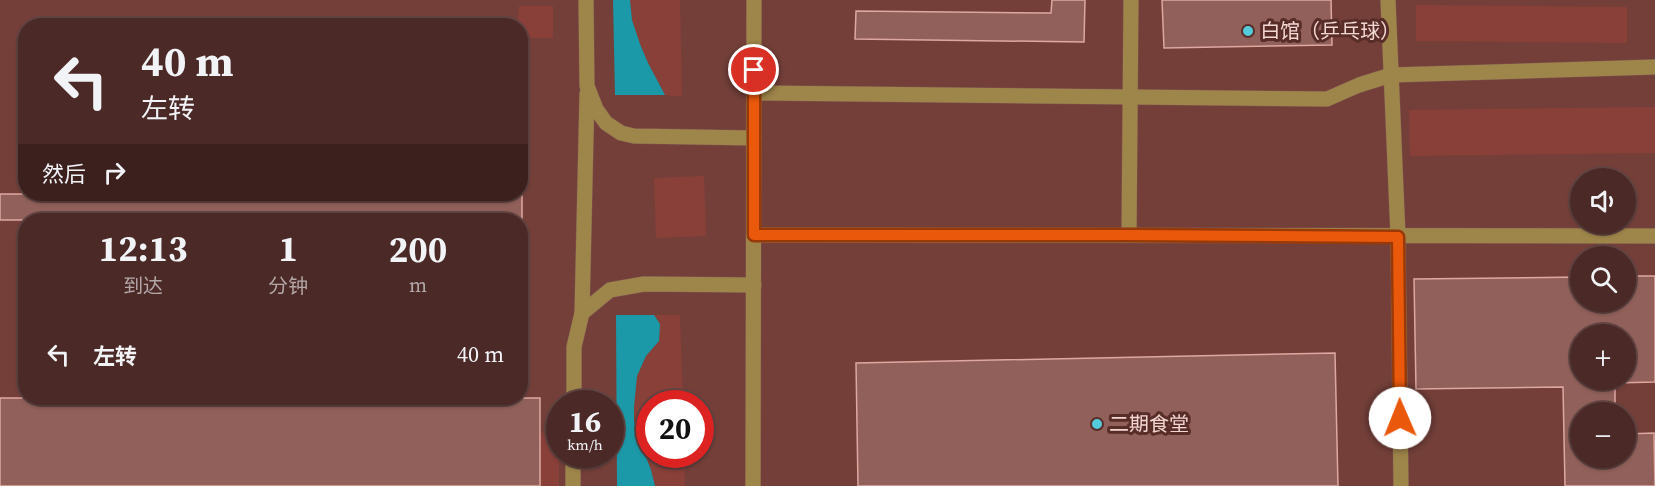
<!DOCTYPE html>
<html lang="zh">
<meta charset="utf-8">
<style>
body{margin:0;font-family:"Source Serif 4","Noto Sans SC",serif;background:#553532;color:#f1f3f6;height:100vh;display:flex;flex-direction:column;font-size:22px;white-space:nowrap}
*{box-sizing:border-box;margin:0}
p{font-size:20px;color:#b2a6a7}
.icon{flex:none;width:33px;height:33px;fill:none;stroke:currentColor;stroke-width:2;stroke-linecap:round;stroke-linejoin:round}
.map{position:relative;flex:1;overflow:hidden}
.side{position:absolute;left:18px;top:213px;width:510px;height:192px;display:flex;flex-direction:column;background:#4b2926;border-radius:24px;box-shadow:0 2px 4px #0004,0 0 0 2px #624543}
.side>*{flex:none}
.top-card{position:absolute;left:18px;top:18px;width:510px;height:183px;border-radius:24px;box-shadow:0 2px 4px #0004,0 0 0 2px #624543;background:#4b2926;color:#f1f3f6;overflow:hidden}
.controls{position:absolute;left:1570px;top:168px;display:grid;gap:12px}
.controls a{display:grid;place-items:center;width:66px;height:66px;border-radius:50%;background:#4b2926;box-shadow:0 2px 4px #0004,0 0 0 2px #624543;font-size:30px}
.speed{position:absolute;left:546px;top:390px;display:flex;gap:12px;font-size:30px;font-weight:700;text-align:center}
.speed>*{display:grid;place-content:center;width:78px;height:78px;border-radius:50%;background:#4b2926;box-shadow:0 2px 4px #0004,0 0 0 2px #624543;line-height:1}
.speed small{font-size:15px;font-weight:400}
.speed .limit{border:9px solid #d22;background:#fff;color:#111}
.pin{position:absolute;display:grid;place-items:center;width:51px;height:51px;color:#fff;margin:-26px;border:3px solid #fff;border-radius:50%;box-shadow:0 2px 6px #0007}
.me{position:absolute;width:66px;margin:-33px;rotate:359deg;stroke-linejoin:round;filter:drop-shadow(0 0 4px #0008)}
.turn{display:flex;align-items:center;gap:21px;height:126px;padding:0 24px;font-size:27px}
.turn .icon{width:78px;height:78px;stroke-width:2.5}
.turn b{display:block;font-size:42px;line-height:51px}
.then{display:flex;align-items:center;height:57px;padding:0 24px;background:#0003;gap:12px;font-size:22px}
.eta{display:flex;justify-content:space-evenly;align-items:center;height:102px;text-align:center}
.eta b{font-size:36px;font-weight:700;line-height:42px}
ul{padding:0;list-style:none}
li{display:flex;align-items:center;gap:18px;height:78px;padding:0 24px}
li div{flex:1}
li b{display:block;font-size:22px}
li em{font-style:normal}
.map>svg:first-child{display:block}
</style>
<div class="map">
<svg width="1655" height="486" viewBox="0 0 1655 486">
<rect width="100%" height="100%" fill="#643732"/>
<path fill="#743f39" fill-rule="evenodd" d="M0,0H1655V486H0ZM26,26H520V194H26ZM1581,178H1626V224H1581ZM26,220H520V398H26ZM1581,256H1626V302H1581ZM1581,334H1626V380H1581ZM560,404H610V454H560ZM650,404H700V454H650ZM1581,412H1626V458H1581Z"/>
<g fill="#884039">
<polygon points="630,0 680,0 682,97 665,95 648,63 640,44 632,20"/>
<polygon points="1416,5 1627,7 1627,43 1416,41"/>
<polygon points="519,6 553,6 553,38 521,38 520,26 476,25 476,22 518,22"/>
<polygon points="1655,107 1655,153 1410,156 1409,110"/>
<polygon points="704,176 706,236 656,238 654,178"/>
<polygon points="654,315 680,315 683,403 650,404 650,454 684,455 685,486 655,486 651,470 641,444 634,421 634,395 637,376 646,356 659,341 660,324"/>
<rect x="540" y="433" width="19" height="53"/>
</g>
<g fill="#1c99a8">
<polygon points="613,0 630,0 632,20 640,44 648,63 665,95 615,95"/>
<polygon points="616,315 654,315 660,324 659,341 646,356 637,376 634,407 634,421 641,444 651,470 655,486 617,486"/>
</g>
<g fill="#91605a" stroke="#dea8a1" stroke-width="1.5" fill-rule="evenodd">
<polygon points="1052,0 1085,0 1084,42 855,39 856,11 1051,13"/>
<polygon points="1162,0 1331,0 1332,45 1164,48"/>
<rect x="0" y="194" width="522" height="26"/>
<path d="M1626,276H1655V382L1615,383V412H1581V458H1626V434L1654,433L1655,486H1565L1563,387L1416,389L1414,279L1581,277V302H1626ZM1581,334H1626V380H1581Z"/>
<polygon points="1335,353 1338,486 858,486 856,363"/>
<rect x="0" y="398" width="540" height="88"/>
</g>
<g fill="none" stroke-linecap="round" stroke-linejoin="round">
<defs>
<g id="minor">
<polyline points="586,0 587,86 596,109 606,123 621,133 634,136 754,138"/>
<polyline points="1388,0 1398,236 1401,486"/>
<polyline points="754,93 1327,99 1359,85 1391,75 1655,67"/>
<polyline points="754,235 1655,236"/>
<polyline points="1129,235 1131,0"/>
<polyline points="582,313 587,94"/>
<polyline points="574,404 574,347 582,313 610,290 644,284 754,285"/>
<polyline points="573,486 573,454"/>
<polyline points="753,486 754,0"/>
</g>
</defs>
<use href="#minor" stroke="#7e544f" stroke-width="16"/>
<use href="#minor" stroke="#9e854a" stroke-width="15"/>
</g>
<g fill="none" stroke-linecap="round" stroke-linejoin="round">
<defs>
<polyline id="route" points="754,70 754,235 1129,235 1398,237 1400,418"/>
</defs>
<use href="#route" stroke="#983908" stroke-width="15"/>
<use href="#route" stroke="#ea580c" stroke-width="10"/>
</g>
<g fill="#53cbdb" stroke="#582d28" stroke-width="2">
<circle cx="1248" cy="31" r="6"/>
<circle cx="1097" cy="424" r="6"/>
</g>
<g text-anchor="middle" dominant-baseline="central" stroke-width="6" stroke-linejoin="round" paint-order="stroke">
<g font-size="20" fill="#f2d6d2" stroke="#582d28" text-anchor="start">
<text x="1260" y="31">白馆（乒乓球）</text>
<text x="1109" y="424">二期食堂</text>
</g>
</g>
</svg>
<div class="controls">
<a><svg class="icon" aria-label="sound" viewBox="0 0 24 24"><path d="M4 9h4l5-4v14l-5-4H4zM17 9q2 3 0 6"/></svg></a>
<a><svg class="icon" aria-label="search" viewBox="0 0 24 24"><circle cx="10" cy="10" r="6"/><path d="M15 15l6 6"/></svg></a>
<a>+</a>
<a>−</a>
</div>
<div class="speed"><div>16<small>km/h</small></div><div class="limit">20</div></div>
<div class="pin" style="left:754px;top:70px;background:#d93025"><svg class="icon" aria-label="arrive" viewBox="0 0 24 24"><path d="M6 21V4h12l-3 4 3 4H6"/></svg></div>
<svg class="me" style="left:1400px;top:418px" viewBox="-20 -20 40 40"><circle r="19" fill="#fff"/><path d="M0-13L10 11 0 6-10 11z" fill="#ea580c"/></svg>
<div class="top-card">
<div class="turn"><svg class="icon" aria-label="left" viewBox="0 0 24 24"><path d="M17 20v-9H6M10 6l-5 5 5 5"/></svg><div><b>40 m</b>左转</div></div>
<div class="then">然后<svg class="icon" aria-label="right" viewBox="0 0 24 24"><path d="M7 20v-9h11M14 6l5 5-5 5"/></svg></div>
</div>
<section class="side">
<div class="eta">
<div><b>12:13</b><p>到达</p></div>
<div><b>1</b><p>分钟</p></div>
<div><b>200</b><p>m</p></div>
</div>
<ul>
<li><svg class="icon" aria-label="left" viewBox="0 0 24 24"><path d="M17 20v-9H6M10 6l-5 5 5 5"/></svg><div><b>左转</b></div><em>40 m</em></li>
</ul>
</section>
</div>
